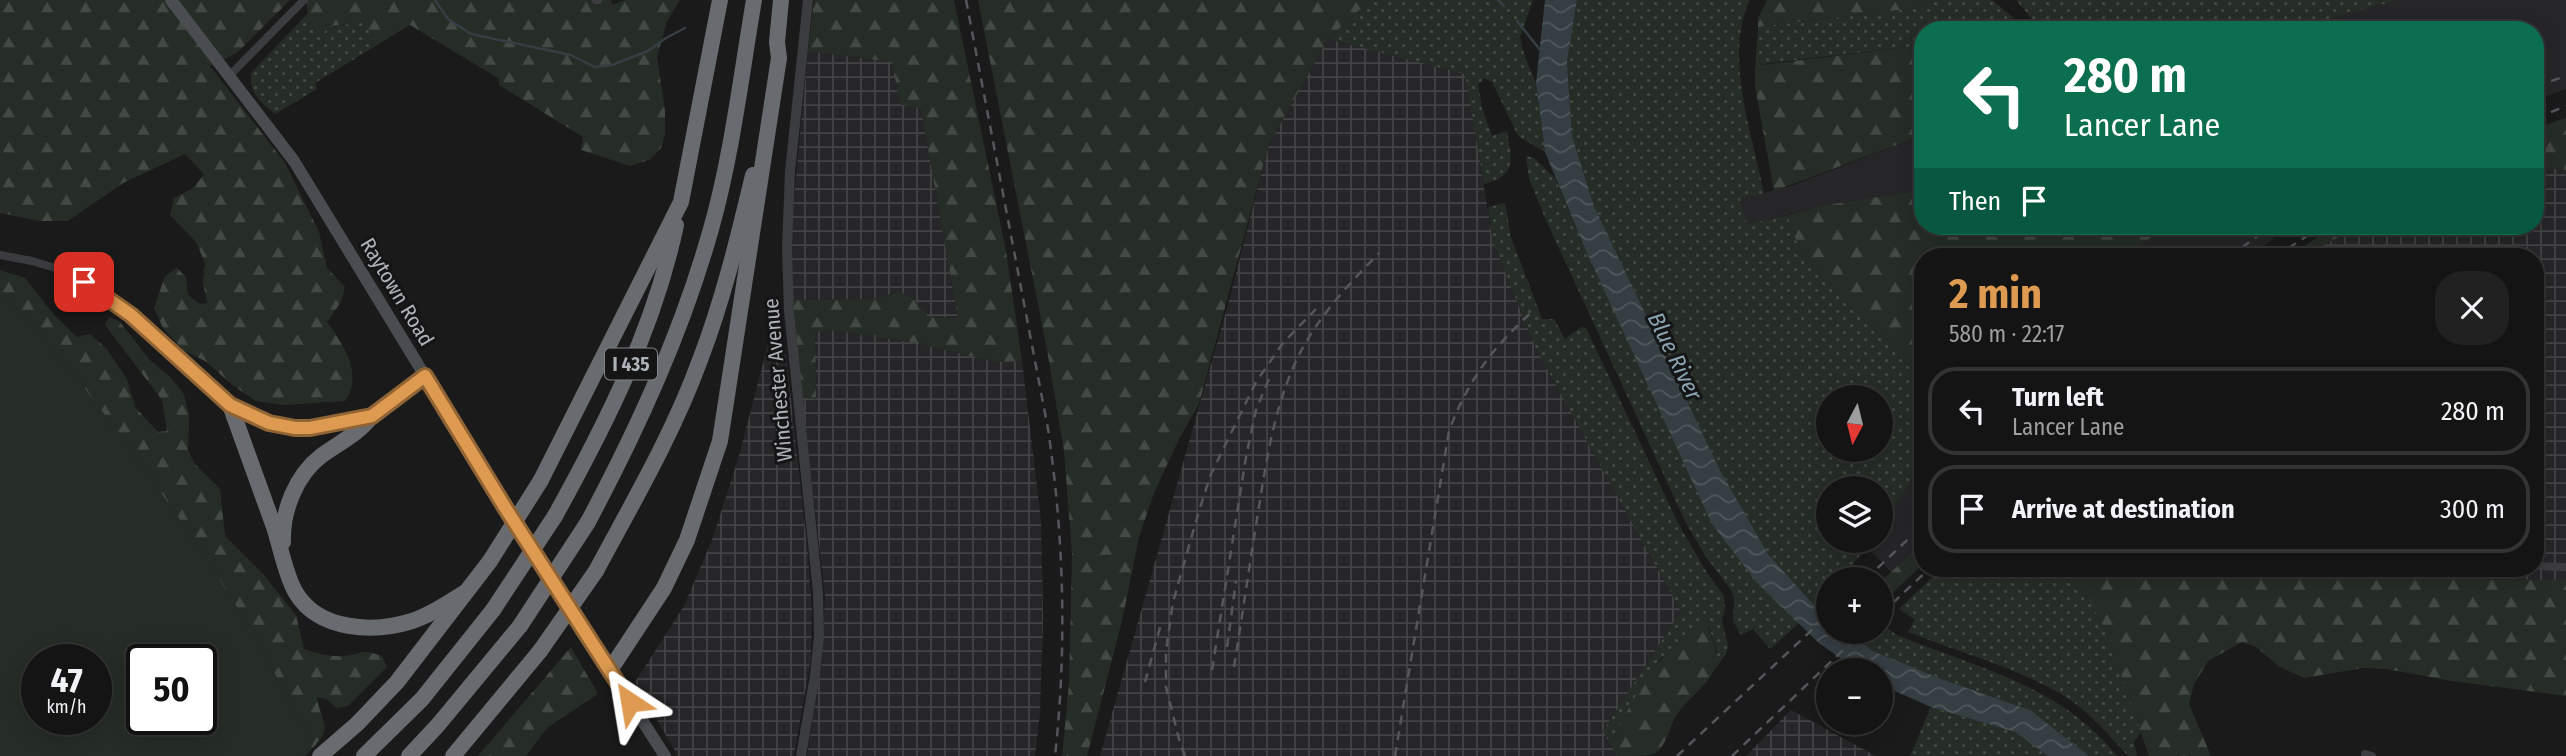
<!DOCTYPE html>
<meta charset="utf-8">
<style>
body{margin:0;font-family:"Fira Sans Condensed",sans-serif;background:#212122;color:#f1f3f6;height:100vh;display:flex;flex-direction:column;font-size:26px;white-space:nowrap}
*{box-sizing:border-box;margin:0}
p{font-size:23px;color:#9d9ea0}
.icon{flex:none;width:38px;height:38px;fill:none;stroke:currentColor;stroke-width:2;stroke-linecap:round;stroke-linejoin:round}
.map{position:relative;flex:1;overflow:hidden}
.sheet{position:absolute;left:1914px;top:248px;width:630px;height:329px;display:flex;flex-direction:column;background:#141414;border-radius:28px;box-shadow:0 4px 18px #0003,0 0 0 2px #333334}
.sheet>*{flex:none}
.top-card{position:absolute;left:1914px;top:21px;width:630px;height:214px;border-radius:28px;box-shadow:0 4px 18px #0003,0 0 0 2px #333334;background:#0b6e4f;color:#fff;overflow:hidden}
.needle{width:46px;rotate:187deg}
.controls{position:absolute;left:1816px;top:385px;display:grid;gap:14px}
.controls a{display:grid;place-items:center;width:77px;height:77px;border-radius:50%;background:#141414;box-shadow:0 4px 18px #0003,0 0 0 2px #333334;font-size:35px}
.speed{position:absolute;left:21px;top:644px;display:flex;gap:14px;font-size:35px;font-weight:700;text-align:center}
.speed>*{display:grid;place-content:center;width:91px;height:91px;border-radius:50%;background:#141414;box-shadow:0 4px 18px #0003,0 0 0 2px #333334;line-height:1}
.speed small{font-size:18px;font-weight:400}
.speed .limit{border:4px solid #111;border-radius:10px;background:#fff;color:#111}
.pin{position:absolute;display:grid;place-items:center;width:60px;height:60px;color:#fff;margin:-30px;border-radius:14px;box-shadow:0 4px 10px #0006}
.me{position:absolute;width:77px;margin:-38px;rotate:327deg;stroke-linejoin:round;filter:drop-shadow(0 0 5px #0008)}
.turn{display:flex;align-items:center;gap:24px;height:147px;padding:0 35px;font-size:32px}
.turn .icon{width:91px;height:91px;stroke-width:2.5}
.turn b{display:block;font-size:49px;line-height:60px}
.then{display:flex;align-items:center;height:66px;padding:0 35px;background:#0003;gap:14px;font-size:26px}
.round{display:grid;place-items:center;flex:none;width:74px;height:74px;border-radius:28px;background:#212122}
.summary{display:flex;align-items:center;justify-content:space-between;height:119px;padding:0 35px}
h1{font-size:42px;font-weight:700;line-height:52px;color:#dd9a50}
ul{padding:0;list-style:none}
li{display:flex;align-items:center;gap:21px;height:88px;margin:0 14px 10px;padding:0 21px;border:4px solid #333334;border-radius:28px}
li div{flex:1}
li b{display:block;font-size:26px}
li em{font-style:normal}
.map>svg:first-child{display:block}
</style>
<div class="map">
<svg width="2566" height="756" viewBox="0 0 2566 756">
<defs>
<pattern id="industrial-grid" width="8" height="8" patternUnits="userSpaceOnUse" patternTransform="scale(1.75)"><rect width="8" height="8" fill="#262628"/><path d="M0 4h8M4 0v8" fill="none" stroke="#434345"/></pattern>
<pattern id="grass-dots" width="8" height="8" patternUnits="userSpaceOnUse" patternTransform="scale(1.75)"><rect width="8" height="8" fill="#262d26"/><path d="M2 2h.1M6 6h.1" fill="none" stroke="#434943" stroke-width="1.8" stroke-linecap="round"/></pattern>
<pattern id="forest-firs" width="22" height="20" patternUnits="userSpaceOnUse" patternTransform="scale(1.75)"><rect width="22" height="20" fill="#262d26"/><path d="M5 1l3.5 6h-7zM16 11l3.5 6h-7z" fill="#434943"/></pattern>
<pattern id="water-waves" width="16" height="10" patternUnits="userSpaceOnUse" patternTransform="scale(1.75)"><rect width="16" height="10" fill="#353e43"/><path d="M0 5q4-4 8 0t8 0" fill="none" stroke="#50585c"/></pattern>
</defs>
<rect width="100%" height="100%" fill="#1a1a1b"/>
<g fill="#262628">
<polygon points="2399,0 2566,0 2566,89 2536,100 2536,30 2287,30"/>
<polygon points="1923,135 1923,190 1820,206 1747,225 1740,199 1791,186"/>
<polygon points="2163,226 2292,226 2248,257 2129,257"/>
<polygon points="1923,462 1923,544 1892,573 1869,549 1874,541 1881,541 1881,529"/>
</g>
<g fill="url(#industrial-grid)">
<polygon points="1328,39 1466,74 1493,242 1537,351 1681,611 1603,731 1617,756 1100,756 1229,301 1269,144"/>
<polygon points="808,51 893,62 900,104 921,109 958,318 928,317 912,297 898,292 874,299 793,300 791,254 794,198"/>
<polygon points="2536,166 2566,170 2566,580 2464,579 2372,569 2536,569 2536,257 2302,257 2359,226 2536,226"/>
<polygon points="832,330 917,343 995,362 1022,361 1041,520 1043,619 1040,713 1035,756 807,756 822,662 825,596 802,398 816,398 814,332"/>
<polygon points="768,344 785,345 808,554 812,611 811,658 794,756 678,756 635,682 684,606 712,540 739,456"/>
<polygon points="1791,710 1876,756 1746,756"/>
</g>
<g fill="url(#grass-dots)" fill-rule="evenodd">
<path d="M1370,0H1533L1520,37L1525,57L1536,83L1545,152L1518,136L1492,82L1484,78L1478,85L1482,108L1492,136L1507,131C1512,159 1517,176 1484,184L1465,74L1328,39Z"/>
<path d="M1577,0H1750C1723,54 1753,137 1764,193L1740,199L1747,224L1788,215C1796,272 1881,333 1923,370V462L1881,529V488H1829V541H1874L1838,579H1829V617L1813,604L1768,554L1720,470L1594,206L1572,136L1567,62ZM1829,397H1881V450H1829Z"/>
<polygon points="1932,0 1992,0 2028,30 1923,30 1923,45 1762,64 1755,71 1758,27 1924,7"/>
<polygon points="2016,0 2399,0 2287,30 2041,30"/>
<path d="M308,13L310,27H333L363,21L377,45L315,83L317,89L275,114C260,101 249,94 251,73Z"/>
<polygon points="1526,156 1534,158 1555,178 1586,251 1757,583 1799,623 1770,649 1753,629 1741,635 1733,621 1734,598 1730,589 1706,557 1686,523 1545,218 1529,178"/>
<polygon points="1505,203 1511,237 1542,319 1554,319 1565,339 1581,327 1586,328 1678,523 1707,573 1724,596 1725,607 1722,621 1728,645 1726,654 1715,669 1717,651 1709,627 1660,659 1631,705 1610,744 1603,731 1681,611 1537,351 1493,242 1488,207"/>
<path d="M1941,569H2073L2106,631L2141,732L2134,742L2137,756H2128C2109,735 2089,711 2064,696C2016,667 1961,653 1908,632L1915,620L1899,609Z"/>
<path d="M1881,624L1897,635C1979,669 2059,684 2117,756H2089L2030,710L1944,680L1873,651L1848,632H1881Z"/>
<polygon points="1931,707 2015,732 2048,756 1910,756"/>
</g>
<g fill="url(#forest-firs)">
<path d="M0,0H290L237,53L210,66L285,163L319,232L327,268L345,287L341,302L327,322C343,344 364,374 345,401L284,405L256,401L235,387L205,361L183,350L163,328L154,308L165,276L177,268L186,277L188,295L200,304L207,303L203,281L205,263L196,242L170,215L174,198L193,188L204,174L185,154L123,183L68,221H39L0,213Z"/>
<polygon points="306,0 611,0 612,5 625,0 680,0 667,21 657,57 665,110 665,134 661,148 649,160 630,166 581,150 583,137 499,85 498,78 410,25 377,45 363,22 333,26 318,36 310,27"/>
<polygon points="814,0 954,0 1006,251 1022,361 995,362 917,343 832,330 815,332 816,399 802,398 793,300 874,299 898,292 912,297 928,317 958,318 921,109 900,104 892,62 808,51"/>
<polygon points="978,0 1370,0 1328,39 1269,144 1199,404 1179,439 1154,493 1139,537 1122,621 1087,756 1062,756 1069,683 1072,554 1064,451 1047,350"/>
<polygon points="1767,0 1932,0 1924,7 1758,27 1758,18"/>
<polygon points="1923,45 1923,135 1774,191 1755,86 1755,71 1762,65"/>
<polygon points="2566,118 2566,170 2536,166 2536,128"/>
<path d="M1923,190V226H2163L2129,257H1923V370C1881,333 1796,272 1788,215L1820,206Z"/>
<polygon points="2334,226 2359,226 2302,257 2288,257"/>
<path d="M0,270L25,278L55,316L77,337L90,334L106,348L127,379L135,407L158,432L167,431L162,400L105,325L109,317L119,321L150,360L171,378L184,394L189,416L188,450L194,463L220,489L225,536L263,574L296,615L304,649C316,653 329,657 343,656C363,654 360,648 382,656L387,667L348,706L337,708L326,699L317,697C323,731 335,726 305,756H112L142,719H201V660L0,328Z"/>
<polygon points="1923,544 1923,564 1888,597 1881,586 1881,581"/>
<polygon points="2073,569 2372,569 2464,579 2566,580 2566,696 2452,681 2386,669 2363,668 2304,678 2280,667 2256,647 2242,642 2208,661 2194,684 2189,704 2211,756 2149,756 2106,631"/>
<path d="M1703,623C1710,628 1710,633 1713,641C1727,676 1696,688 1678,713C1669,725 1668,745 1654,754C1646,756 1627,756 1617,756L1610,744C1636,694 1654,655 1703,623Z"/>
<polygon points="571,647 598,694 547,728 526,756 478,756"/>
</g>
<path fill="#262d26" fill-rule="evenodd" d="M0,293C51,341 91,395 132,452C177,514 222,579 260,646C278,679 295,712 313,744L300,756H0ZM37,660H96V719H37ZM142,660H201V719H142Z"/>
<polygon fill="url(#water-waves)" points="1545,0 1577,0 1567,62 1572,136 1594,206 1720,470 1768,554 1813,604 1829,617 1829,632 1848,632 1873,651 1944,680 2030,710 2089,756 2048,756 2015,732 1931,707 1881,685 1881,670 1857,670 1819,643 1757,583 1712,524 1586,251 1545,152 1536,83"/>
<g fill="none" stroke-linecap="round" stroke-linejoin="round">
<g stroke="#353e43" stroke-width="2.5">
<polyline points="435,0 448,19 471,34 571,55 595,67 612,65 648,51 666,38 685,28"/>
<polyline points="1498,0 1504,6"/>
<polyline points="1517,21 1541,51"/>
</g>
<g stroke="#3b3c40" stroke-width="8">
<polyline points="596,0 598,0"/>
<polyline points="229,76 304,0"/>
<polyline points="0,255 32,261 65,271 84,282 131,315 230,405 269,423 311,428 369,416"/>
<polyline points="2536,566 2566,567"/>
<polyline points="2365,754 2372,756"/>
</g>
<polyline stroke="#3b3c40" stroke-width="10" points="801,756 815,675 819,636 818,592 789,311 787,248 790,172 808,0"/>
<g stroke="#494c50" stroke-width="12">
<polyline points="171,0 294,161 506,509 665,756"/>
<polyline points="372,416 425,376"/>
</g>
<g stroke="#686b70" stroke-width="16">
<path d="M230,405C245,446 259,486 274,527C280,545 286,577 296,593C319,631 374,633 412,621C431,615 448,603 464,593"/>
<polyline points="541,480 681,202 720,0"/>
<path d="M555,516C606,424 654,329 676,225"/>
<path d="M588,522C638,428 682,332 711,229C732,155 741,76 754,0"/>
<path d="M283,542C282,511 296,475 321,456C339,443 358,434 372,416"/>
<path d="M596,571C633,502 673,434 700,360C723,300 738,238 753,175"/>
<polyline points="610,670 664,588 687,540 720,441 779,58 777,42 781,0"/>
<polyline points="320,756 357,724 397,682 490,561"/>
<polyline points="364,756 422,699 493,610"/>
<polyline points="409,756 438,725 520,626"/>
<polyline points="453,756 540,651"/>
</g>
<g stroke="#54575b" stroke-width="2.5" stroke-dasharray="9 7" stroke-linecap="butt">
<path d="M966,0L1048,429C1064,537 1067,647 1055,756"/>
<polyline points="2536,86 2566,76"/>
<polyline points="2536,118 2566,106"/>
<polyline points="2229,257 2271,226"/>
<polyline points="2275,257 2322,226"/>
<polyline points="1866,579 1923,525"/>
<polyline points="1881,614 1929,569"/>
<polyline points="1227,647 1236,581"/>
<path d="M1234,667C1242,617 1249,568 1257,519C1266,464 1273,410 1297,359C1316,319 1348,285 1379,253"/>
<polyline points="1212,670 1246,457 1256,410 1271,374"/>
<polyline points="1145,682 1161,624"/>
<polyline points="1185,756 1179,739 1166,687 1166,651 1173,602 1199,511 1211,474 1256,382 1283,343 1316,309"/>
<path d="M1395,756L1449,431C1468,380 1493,347 1533,311"/>
<polyline points="1677,756 1829,614"/>
<polyline points="1732,756 1862,632"/>
</g>
<g stroke="#686b70" stroke-width="16">
<polyline points="490,561 541,480"/>
<polyline points="493,610 555,516"/>
<polyline points="520,626 588,522"/>
<polyline points="540,651 596,571"/>
</g>
</g>
<g fill="none" stroke-linecap="round" stroke-linejoin="round">
<defs>
<polyline id="route" points="84,282 131,315 230,405 269,423 295,428 310,428 372,416 425,376 506,509 630,702"/>
</defs>
<use href="#route" stroke="#906434" stroke-width="18"/>
<use href="#route" stroke="#dd9a50" stroke-width="12"/>
</g>
<g text-anchor="middle" dominant-baseline="central" stroke-width="6" stroke-linejoin="round" paint-order="stroke">
<rect fill="#151516" stroke="#808488" stroke-width="2" x="605" y="348.5" width="52" height="31" rx="5"/>
<g font-size="19" font-weight="bold" fill="#aeb3b9">
<text x="631" y="364">I 435</text>
</g>
<g font-size="21" fill="#aeb3b9" stroke="#151516">
<text transform="translate(397 292) rotate(59)">Raytown Road</text>
<text transform="translate(778 380) rotate(-95)">Winchester Avenue</text>
</g>
<g font-size="23" font-style="italic" fill="#89a3b0" stroke="#151516">
<text transform="translate(1675 356) rotate(64)">Blue River</text>
</g>
</g>
</svg>
<div class="controls">
<a><svg class="needle" viewBox="-14 -14 28 28"><path d="M0-13l5 13h-10z" fill="#e53935"/><path d="M0 13l5-13h-10z" fill="#9d9ea0"/></svg></a>
<a><svg class="icon" aria-label="layers" viewBox="0 0 24 24"><path d="M12 4l9 5-9 5-9-5zM3 14l9 5 9-5"/></svg></a>
<a>+</a>
<a>−</a>
</div>
<div class="speed"><div>47<small>km/h</small></div><div class="limit">50</div></div>
<div class="pin" style="left:84px;top:282px;background:#d93025"><svg class="icon" aria-label="arrive" viewBox="0 0 24 24"><path d="M6 21V4h12l-3 4 3 4H6"/></svg></div>
<svg class="me" style="left:630px;top:702px" viewBox="-20 -20 40 40"><path d="M0-17L14 15 0 8-14 15z" fill="#dd9a50" stroke="#fff" stroke-width="4"/></svg>
<div class="top-card">
<div class="turn"><svg class="icon" aria-label="left" viewBox="0 0 24 24"><path d="M17 20v-9H6M10 6l-5 5 5 5"/></svg><div><b>280 m</b>Lancer Lane</div></div>
<div class="then">Then<svg class="icon" aria-label="arrive" viewBox="0 0 24 24"><path d="M6 21V4h12l-3 4 3 4H6"/></svg></div>
</div>
<section class="sheet">
<div class="summary"><div><h1>2 min</h1><p>580 m · 22:17</p></div><a class="round"><svg class="icon" aria-label="close" viewBox="0 0 24 24"><path d="M6 6l12 12M18 6L6 18"/></svg></a></div>
<ul>
<li><svg class="icon" aria-label="left" viewBox="0 0 24 24"><path d="M17 20v-9H6M10 6l-5 5 5 5"/></svg><div><b>Turn left</b><p>Lancer Lane</p></div><em>280 m</em></li>
<li><svg class="icon" aria-label="arrive" viewBox="0 0 24 24"><path d="M6 21V4h12l-3 4 3 4H6"/></svg><div><b>Arrive at destination</b></div><em>300 m</em></li>
</ul>
</section>
</div>
